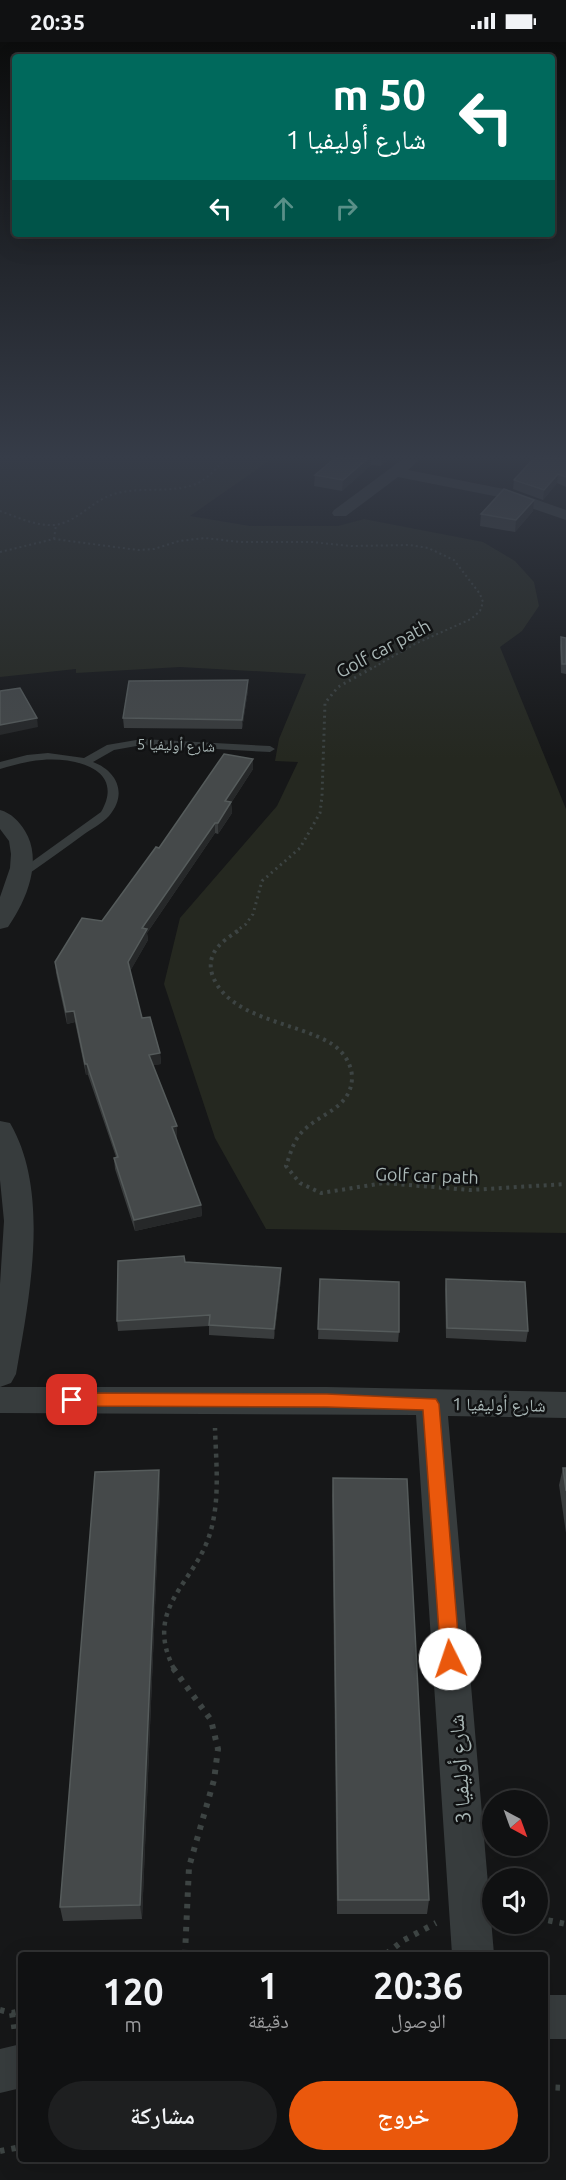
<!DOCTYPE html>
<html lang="ar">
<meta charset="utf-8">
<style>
body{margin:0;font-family:Ubuntu,"Noto Naskh Arabic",sans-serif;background:#1e1f20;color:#f1f3f6;direction:rtl;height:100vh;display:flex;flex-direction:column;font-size:22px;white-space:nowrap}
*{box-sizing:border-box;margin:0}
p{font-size:20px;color:#9c9d9f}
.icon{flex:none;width:33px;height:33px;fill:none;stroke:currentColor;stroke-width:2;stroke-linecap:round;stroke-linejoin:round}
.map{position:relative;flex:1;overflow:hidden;direction:ltr}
.sheet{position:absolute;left:18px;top:1910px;width:530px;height:210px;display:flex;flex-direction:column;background:#101112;border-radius:6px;box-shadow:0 6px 24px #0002,0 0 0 2px #303132;direction:rtl}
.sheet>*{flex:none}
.banner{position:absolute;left:12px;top:12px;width:543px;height:183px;border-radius:6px;box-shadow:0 6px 24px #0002,0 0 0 2px #303132;direction:rtl;background:#00695c;color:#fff;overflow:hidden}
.needle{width:39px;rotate:139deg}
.controls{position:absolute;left:482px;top:1748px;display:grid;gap:12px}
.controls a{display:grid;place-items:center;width:66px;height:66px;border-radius:50%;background:#101112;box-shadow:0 6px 24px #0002,0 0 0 2px #303132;font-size:30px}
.pin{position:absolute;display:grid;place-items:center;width:51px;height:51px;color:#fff;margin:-26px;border-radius:12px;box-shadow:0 3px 9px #0006}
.me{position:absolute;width:66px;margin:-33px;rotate:356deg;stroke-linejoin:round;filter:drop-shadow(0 0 4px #0008)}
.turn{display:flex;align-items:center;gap:21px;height:126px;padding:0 30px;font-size:27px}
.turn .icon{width:78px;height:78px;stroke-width:2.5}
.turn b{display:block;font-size:42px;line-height:51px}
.lanes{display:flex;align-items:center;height:57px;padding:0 30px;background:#0003;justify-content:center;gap:30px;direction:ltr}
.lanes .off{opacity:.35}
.eta{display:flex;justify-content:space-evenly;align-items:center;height:102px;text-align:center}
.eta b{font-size:36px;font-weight:600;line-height:42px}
.primary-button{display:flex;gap:12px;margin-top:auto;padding:12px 30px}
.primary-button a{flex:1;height:69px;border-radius:36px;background:#ea580c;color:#fff;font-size:24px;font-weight:600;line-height:69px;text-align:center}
.primary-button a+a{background:#1e1f20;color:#f1f3f6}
.status{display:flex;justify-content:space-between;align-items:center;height:42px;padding:0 30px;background:#101112;direction:ltr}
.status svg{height:16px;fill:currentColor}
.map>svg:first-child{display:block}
</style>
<div class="status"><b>20:35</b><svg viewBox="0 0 49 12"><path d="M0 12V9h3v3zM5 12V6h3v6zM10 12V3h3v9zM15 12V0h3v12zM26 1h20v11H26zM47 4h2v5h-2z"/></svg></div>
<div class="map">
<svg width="566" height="2138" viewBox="0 0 566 2138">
<rect width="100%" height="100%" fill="#161718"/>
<polygon fill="#252820" points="0,417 272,417 190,474 250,484 338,484 364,477 483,500 515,519 534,540 539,564 522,589 500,605 566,767 566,1191 266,1187 215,1096 164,942 180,876 277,764 298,720 275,719 279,697 306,632 180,625 76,631 76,627 0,635"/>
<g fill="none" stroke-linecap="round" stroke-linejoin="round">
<g stroke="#3d4443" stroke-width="2" stroke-dasharray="2 3" stroke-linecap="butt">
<path d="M0,469C17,475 35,484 54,483C76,481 91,460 111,453C139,443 171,453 198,441C210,435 217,424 227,417"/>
<polyline points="54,497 56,483"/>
<polyline points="0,510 54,497 138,508 154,507 179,499 205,496 240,500 312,500 351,504 410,503 428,506 454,518 480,552 483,560 480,569 471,577 415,602 369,628"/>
</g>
<polyline stroke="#3d4443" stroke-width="3" stroke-dasharray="2 4" stroke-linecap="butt" points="235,890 246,882 253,872 262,839 300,806 320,771 322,754 325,661 338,645 372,626"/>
<path stroke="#3d4443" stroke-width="4" stroke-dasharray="3 4.5" stroke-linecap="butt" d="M238,889C222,899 206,911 212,932C227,977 297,980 332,1002C343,1009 352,1022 352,1036C351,1067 319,1071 301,1091C293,1100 290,1113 286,1124L300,1141L321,1151L384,1141L470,1148L566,1142"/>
<path stroke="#3d4443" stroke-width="4.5" stroke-dasharray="4 5" stroke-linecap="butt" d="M174,1627C142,1564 197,1541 211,1488C220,1455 216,1420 215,1386"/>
<g stroke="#3d4443" stroke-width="6" stroke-dasharray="4.5 7" stroke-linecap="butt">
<polyline points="173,1626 211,1678 218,1707 214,1738 189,1825 185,1912"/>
<polyline points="537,1876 566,1882"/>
<polyline points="386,1912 404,1898 436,1881"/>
<polyline points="0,1968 12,1971 21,1969"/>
<polyline points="12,1971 15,1991"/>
<polyline points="544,2045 566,2046"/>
<polyline points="0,2109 21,2105"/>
</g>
<path fill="#373c3d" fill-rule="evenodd" d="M142,697L270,704L275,707L270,710L142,703L114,708L93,720C117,729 128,752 109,774C103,781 91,787 83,793C65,806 46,820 27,833H19V829L101,770C126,727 75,715 42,718C27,719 14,723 0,727V720L27,713L48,711L84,716L107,703Z"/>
<g fill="#373c3d" fill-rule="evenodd">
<polygon points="403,417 419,418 408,428 509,448 566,468 566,478 499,455 398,435 346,474 334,474 332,471 334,468"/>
<path d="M0,768C11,771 19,779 25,789C43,818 27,858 8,885L0,887V855L10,826L11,812L9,799L0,787Z"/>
<path d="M0,1079L10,1081C51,1151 29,1257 16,1332L11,1341L0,1345V1242L4,1179L0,1138Z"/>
<polygon points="0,1345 327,1345 566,1350 566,1376 448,1374 494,1912 452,1912 416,1373 0,1371"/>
<rect x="544" y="1953" width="22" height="44"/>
<polygon points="21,2002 21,2046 0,2051 0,2007"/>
</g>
</g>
<g fill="#393c3d">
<polygon points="334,417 389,417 381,424 371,423 342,449 314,444 315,433"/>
<polygon points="566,417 566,445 557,441 543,458 513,447 514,438"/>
<polygon points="534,458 533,469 515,490 480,484 481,472"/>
<polygon points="561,595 566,596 566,632 561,631 560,604"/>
<polygon points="248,638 248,648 242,687 124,686 123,676"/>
<polygon points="253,717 253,727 231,761 232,771 218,792 215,791 147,891 148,898 130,929 142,976 160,1011 161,1022 153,1023 177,1084 177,1095 176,1096 201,1163 202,1174 135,1189 115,1127 114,1116 116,1115 88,1033 86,1033 75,980 67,982 56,931 55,920 102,879 159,806"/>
<polygon points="185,1220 281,1226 281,1237 274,1297 209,1293 209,1284 118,1289 117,1279"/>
<polygon points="320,1237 399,1290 398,1300 318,1297"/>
<polygon points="446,1237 528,1289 526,1300 446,1296 445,1247"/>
<polygon points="563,1426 566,1426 566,1491 559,1443"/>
<polygon points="333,1436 429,1858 427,1872 337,1872 332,1453"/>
<polygon points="160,1445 142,1877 63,1879 60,1865"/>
</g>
<g fill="#262829">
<polygon points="367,417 371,417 371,423 342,449 343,438"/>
<polygon points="381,417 389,417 381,424"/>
<polygon points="558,432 557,441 543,458 544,448"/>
<polygon points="534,458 533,469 515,490 516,478"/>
<polygon points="248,638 248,648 242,687 242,678"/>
<polygon points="37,676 38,685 0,693 0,683"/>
<polygon points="253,717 253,727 231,761 232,771 218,792 218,781 225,759"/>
<polygon points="215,781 215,791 147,891 148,898 129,931 128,920 142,886"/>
<polygon points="74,969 75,980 67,982 66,970"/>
<polygon points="160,1011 161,1022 150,1024 149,1013"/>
<polygon points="85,1022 87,1022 88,1033 86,1033"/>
<polygon points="177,1084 177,1095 173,1096 172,1085"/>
<polygon points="201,1163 202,1174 135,1189 134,1178"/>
<polygon points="281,1226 281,1237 274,1297 274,1287"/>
<polygon points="159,1428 160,1445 142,1877 140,1863"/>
</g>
<g fill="#45494a" stroke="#555b5b" stroke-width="1.5">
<polygon points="334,417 367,417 343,438 315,433"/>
<polygon points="533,417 566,417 566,435 558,432 544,448 514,438"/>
<polygon points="504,447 534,458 516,478 481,472"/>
<polygon points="561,595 566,596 566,622 562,622"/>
<polygon points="248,638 242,678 123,676 129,639"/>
<polygon points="20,646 37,676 0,683 0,649"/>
<polygon points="224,712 253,717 225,759 231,760 218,781 215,781 142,886 147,887 128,920 142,976 150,975 160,1011 149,1013 177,1084 172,1085 201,1163 134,1178 114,1116 118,1115 87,1022 85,1022 74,969 66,970 55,920 82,876 102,879 156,805 159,806"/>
<polygon points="184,1214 185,1220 281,1226 274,1287 209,1283 210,1273 117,1279 118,1219"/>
<polygon points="320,1237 399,1240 399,1290 318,1287"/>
<polygon points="446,1237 525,1240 528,1289 447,1286"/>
<polygon points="563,1426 566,1426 566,1449"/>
<polygon points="159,1428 140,1863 60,1865 95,1430"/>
<polygon points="333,1436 407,1437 429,1858 338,1858"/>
</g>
<linearGradient id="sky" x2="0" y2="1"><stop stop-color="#0c0d0d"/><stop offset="0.58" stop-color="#363c48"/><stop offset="1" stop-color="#363c48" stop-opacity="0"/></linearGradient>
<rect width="566" height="716" fill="url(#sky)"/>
<polygon fill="#ea580c" stroke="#983908" stroke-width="1.5" points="72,1351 327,1352 436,1357 439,1362 460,1617 457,1623 450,1625 444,1623 441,1617 423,1368 327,1365 72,1364 66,1362 64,1358 66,1353"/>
<g text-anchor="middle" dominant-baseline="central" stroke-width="5" stroke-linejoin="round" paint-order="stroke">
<g font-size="15" fill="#a9b7b6" stroke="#111213">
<text transform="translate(176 703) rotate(2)">شارع أوليفيا 5</text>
</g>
<g font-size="18" fill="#a9b7b6" stroke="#111213">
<text transform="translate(383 606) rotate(-28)">Golf car path</text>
<text transform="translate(427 1133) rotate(2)">Golf car path</text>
<text transform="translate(499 1362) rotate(1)">شارع أوليفيا 1</text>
</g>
<g font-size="21" fill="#a9b7b6" stroke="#111213">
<text transform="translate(459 1727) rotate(-94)">شارع أوليفيا 3</text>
</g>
</g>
</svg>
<div class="controls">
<a><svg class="needle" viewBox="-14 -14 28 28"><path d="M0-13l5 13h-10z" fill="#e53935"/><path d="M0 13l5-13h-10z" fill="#9c9d9f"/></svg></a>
<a><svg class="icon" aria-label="sound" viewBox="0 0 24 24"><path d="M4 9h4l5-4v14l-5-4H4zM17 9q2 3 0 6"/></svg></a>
</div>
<div class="pin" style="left:72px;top:1358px;background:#d93025"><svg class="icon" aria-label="arrive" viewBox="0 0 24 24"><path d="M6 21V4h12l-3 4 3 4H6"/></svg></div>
<svg class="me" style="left:450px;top:1617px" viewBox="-20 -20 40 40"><circle r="19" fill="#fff"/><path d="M0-13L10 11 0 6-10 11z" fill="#ea580c"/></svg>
<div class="banner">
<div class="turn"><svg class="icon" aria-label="left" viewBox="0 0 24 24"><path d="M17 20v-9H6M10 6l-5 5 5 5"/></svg><div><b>50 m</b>شارع أوليفيا 1</div></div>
<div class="lanes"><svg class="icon" aria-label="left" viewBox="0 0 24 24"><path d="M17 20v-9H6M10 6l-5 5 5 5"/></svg><svg class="icon off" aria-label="ahead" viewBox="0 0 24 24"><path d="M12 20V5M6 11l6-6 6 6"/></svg><svg class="icon off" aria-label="right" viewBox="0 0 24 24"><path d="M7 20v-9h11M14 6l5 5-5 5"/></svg></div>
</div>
<section class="sheet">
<div class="eta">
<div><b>20:36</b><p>الوصول</p></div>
<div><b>1</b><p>دقيقة</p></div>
<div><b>120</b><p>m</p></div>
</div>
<div class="primary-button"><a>خروج</a><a>مشاركة</a></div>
</section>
</div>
